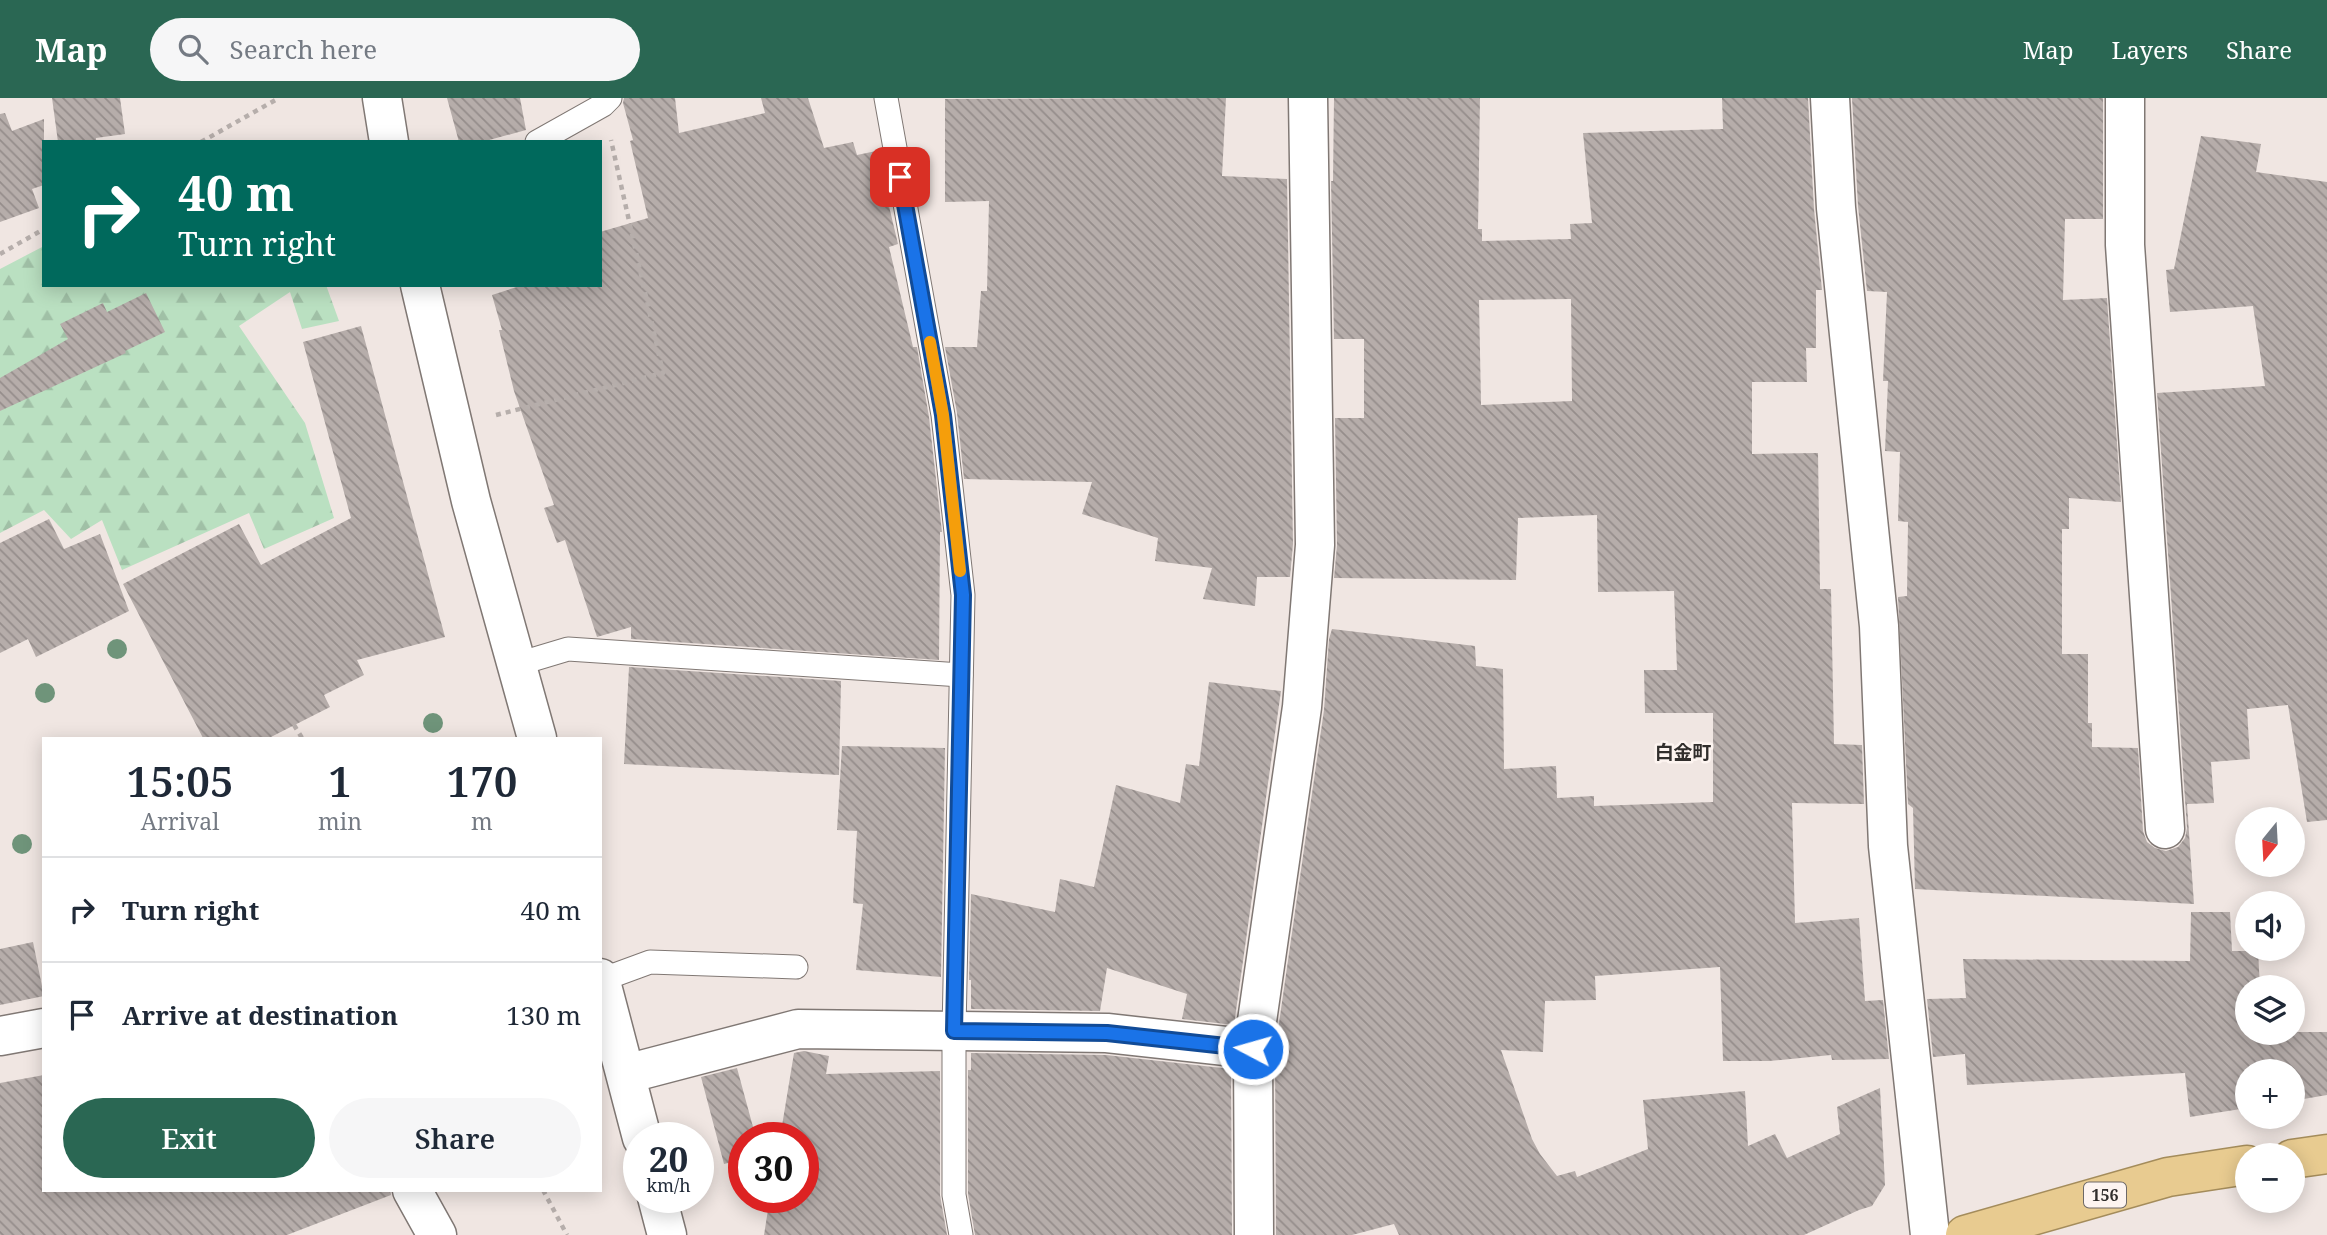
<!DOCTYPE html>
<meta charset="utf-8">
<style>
body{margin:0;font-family:"Noto Serif","Noto Sans JP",serif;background:#f6f6f7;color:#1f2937;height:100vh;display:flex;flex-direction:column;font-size:26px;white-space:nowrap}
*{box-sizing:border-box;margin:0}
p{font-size:23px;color:#747a83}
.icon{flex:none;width:38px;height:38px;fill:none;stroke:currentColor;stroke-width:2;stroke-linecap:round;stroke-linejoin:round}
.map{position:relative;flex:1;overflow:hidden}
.details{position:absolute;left:42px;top:639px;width:560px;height:455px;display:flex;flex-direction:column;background:#fff;border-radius:0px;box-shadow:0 4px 18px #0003}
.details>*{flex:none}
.banner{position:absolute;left:42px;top:42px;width:560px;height:147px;border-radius:0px;box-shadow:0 4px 18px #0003;background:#00695c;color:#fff;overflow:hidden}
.needle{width:46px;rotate:198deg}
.buttons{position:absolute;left:2235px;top:709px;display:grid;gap:14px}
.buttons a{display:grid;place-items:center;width:70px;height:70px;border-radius:50%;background:#fff;box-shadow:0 4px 18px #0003;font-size:35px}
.speed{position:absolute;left:623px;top:1024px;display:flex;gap:14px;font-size:35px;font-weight:700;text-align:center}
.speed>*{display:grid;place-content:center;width:91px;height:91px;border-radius:50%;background:#fff;box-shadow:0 4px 18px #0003;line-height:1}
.speed small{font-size:18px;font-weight:400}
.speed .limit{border:10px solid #d22;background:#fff;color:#111}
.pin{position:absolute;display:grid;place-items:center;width:60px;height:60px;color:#fff;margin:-30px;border-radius:14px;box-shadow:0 4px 10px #0006}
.me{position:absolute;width:77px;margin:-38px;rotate:276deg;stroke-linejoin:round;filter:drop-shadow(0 0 5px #0008)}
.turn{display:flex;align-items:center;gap:24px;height:147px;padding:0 21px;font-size:32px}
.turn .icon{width:91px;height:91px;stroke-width:2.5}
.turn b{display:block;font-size:49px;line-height:60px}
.eta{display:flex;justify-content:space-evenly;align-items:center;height:119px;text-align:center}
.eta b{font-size:42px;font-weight:600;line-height:49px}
.action{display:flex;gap:14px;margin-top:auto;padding:14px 21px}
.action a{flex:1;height:80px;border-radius:42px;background:#2a6753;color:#fff;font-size:28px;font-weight:600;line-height:80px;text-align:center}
.action a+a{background:#f6f6f7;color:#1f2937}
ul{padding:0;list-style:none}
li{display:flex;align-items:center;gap:21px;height:105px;padding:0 21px;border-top:2px solid #e0e1e3}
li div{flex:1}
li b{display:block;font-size:26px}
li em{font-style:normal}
header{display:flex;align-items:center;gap:42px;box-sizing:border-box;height:98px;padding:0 35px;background:#2a6753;color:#fff}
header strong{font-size:33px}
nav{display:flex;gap:38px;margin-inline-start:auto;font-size:24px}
.search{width:490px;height:63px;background:#f6f6f7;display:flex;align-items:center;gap:18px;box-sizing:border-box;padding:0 24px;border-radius:38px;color:#747a83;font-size:26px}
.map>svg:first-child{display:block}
</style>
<header>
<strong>Map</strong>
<div class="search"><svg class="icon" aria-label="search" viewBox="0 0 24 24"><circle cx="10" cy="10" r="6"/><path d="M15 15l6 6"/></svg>Search here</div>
<nav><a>Map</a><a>Layers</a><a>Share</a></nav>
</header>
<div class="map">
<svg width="2327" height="1137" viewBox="0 0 2327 1137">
<defs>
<pattern id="forest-firs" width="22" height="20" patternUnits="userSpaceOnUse" patternTransform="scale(1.75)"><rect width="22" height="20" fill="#bae0c1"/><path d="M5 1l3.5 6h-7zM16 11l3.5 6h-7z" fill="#a0c0a6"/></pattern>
<pattern id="building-back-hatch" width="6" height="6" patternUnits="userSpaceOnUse" patternTransform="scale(1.75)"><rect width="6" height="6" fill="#b6adaa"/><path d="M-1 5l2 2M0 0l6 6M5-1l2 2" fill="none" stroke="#958d8b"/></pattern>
</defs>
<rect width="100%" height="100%" fill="#f0e6e2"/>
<polygon fill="url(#forest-firs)" points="44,148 44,187 326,187 339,223 302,231 290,194 239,228 305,325 334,420 264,451 249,415 122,472 102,422 71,441 44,412 0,435 0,171"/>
<g fill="url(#building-back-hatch)" fill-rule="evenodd">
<polygon points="52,0 120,0 125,36 96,40 96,44 58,44"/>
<polygon points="447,0 520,0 526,32 482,44 459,44"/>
<polygon points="624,0 675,0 679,35 765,15 761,0 808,0 824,50 853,44 857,57 881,52 891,104 888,104 898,146 889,149 913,249 917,249 929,319 942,434 940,434 939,562 631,541 631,529 597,539 565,442 557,445 544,410 554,407 514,293 499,232 502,232 492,197 523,187 600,187 600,134 648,120 630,43 633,42 623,5"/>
<polygon points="1226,0 1222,78 1287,81 1293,446 1290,479 1257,479 1255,508 1203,501 1212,470 1155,463 1158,440 1082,416 1092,384 964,381 957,315 945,249 977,249 981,193 987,193 989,103 945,104 945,1"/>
<path d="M1334,0H1480L1478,131H1482V143L1571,141L1570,126L1592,125L1583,35L1723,31L1722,0H1808L1814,111L1822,192H1816V250H1806L1807,284H1752V356L1818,355L1820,491H1831L1834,646L1862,647L1864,706L1792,705L1795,825L1859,820L1865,903L1883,902L1889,961L1832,962L1831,957L1769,963H1723L1720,869L1595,878L1596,902L1545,903L1543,954L1501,952L1532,1041L1540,1056L1557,1078L1575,1073L1577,1079L1648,1051L1643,1002L1745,993L1748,1048L1775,1036L1787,1060L1840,1036L1837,1009L1880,990L1885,1087L1872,1108L1859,1112L1804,1137H1399L1394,1126L1352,1137H1276L1275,953L1324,612L1329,541L1332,531L1475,548L1476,568L1503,571L1504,671L1556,668L1557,700L1594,698V708L1713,704V615H1645L1644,572H1677L1674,493L1598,494L1597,417L1518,420L1516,482L1334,480L1337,447L1335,320H1364V241H1334L1331,83H1333ZM1571,201L1572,303L1481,307L1479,202Z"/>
<polygon points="1852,0 2103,0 2103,121 2065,121 2063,202 2107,200 2121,404 2069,400 2069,431 2062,431 2062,556 2088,556 2088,625 2092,625 2092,649 2138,650 2143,733 2147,744 2155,750 2166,753 2178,749 2185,740 2187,730 2157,295 2265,288 2253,208 2170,214 2166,172 2174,171 2201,38 2261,46 2256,74 2327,84 2327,722 2307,724 2288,607 2247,611 2250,661 2211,664 2214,705 2187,706 2194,806 1915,791 1913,710 1908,706 1898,499 1907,498 1908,424 1898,423 1900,354 1885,353 1888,283 1883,283 1887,194 1867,193 1858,108"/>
<polygon points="5,15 12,33 44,21 44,87 32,91 39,110 0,124 0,16"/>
<polygon points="146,195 165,234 125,253 126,255 0,313 0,280 68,241 60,226 103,205 107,214"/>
<polygon points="361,228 445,539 357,562 364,577 324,597 330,609 269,640 203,640 123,486 239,426 261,467 351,420 303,244"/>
<polygon points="49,421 64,451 100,436 129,513 36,559 28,541 0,555 0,445"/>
<polygon points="629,569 841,583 839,677 624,666"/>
<polygon points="1209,584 1281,593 1234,927 1182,921 1187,896 1107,870 1100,913 971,911 971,882 969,882 971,796 1055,814 1060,781 1094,789 1116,687 1180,705 1186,666 1199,668"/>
<polygon points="842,648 945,650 941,879 856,872 863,806 853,805 857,733 837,732"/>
<polygon points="2191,814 2230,814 2232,853 2258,853 2260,889 2247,889 2247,934 2327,934 2327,997 2292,1003 2292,973 2247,973 2247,1010 2190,1019 2185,975 1967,987 1965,956 1933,959 1927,901 1966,900 1963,861 2190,863"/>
<polygon points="33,844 44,898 0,907 0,851"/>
<polygon points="804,953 829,958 826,976 940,973 940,1097 947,1137 764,1137 770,1099 803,1099 803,1040 780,1040 794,955"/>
<polygon points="971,955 1106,957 1231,971 1232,1137 975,1137 968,1096 968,972 971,972"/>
<polygon points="737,970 756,1040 744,1040 744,1061 724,1066 701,979"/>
<polygon points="44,977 44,1092 390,1092 391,1097 287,1137 0,1137 0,985"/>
</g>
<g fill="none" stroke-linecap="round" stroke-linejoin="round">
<defs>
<g id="service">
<polyline points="886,0 943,317 963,497 954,933 954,1097 961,1137"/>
<polyline points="537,44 603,7 610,0"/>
<polyline points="518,566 568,551 961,577"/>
<polyline points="601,882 650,864 796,869"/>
</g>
<g id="minor">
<polyline points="1830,0 1836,110 1879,528 1888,748 1930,1137"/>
<polyline points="2125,0 2125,147 2165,731"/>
<polyline points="0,938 44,930"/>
<polyline points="626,976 798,931 1107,935 1253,951"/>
<polyline points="412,1092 437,1137"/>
<polyline points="1254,1137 1253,951 1302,609 1315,447 1308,0"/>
</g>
<g id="tertiary">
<polyline points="382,0 389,44"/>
<polyline points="420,187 471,403 537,640"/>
<polyline points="600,880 642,1040"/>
<polyline points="657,1099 667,1137"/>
</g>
<g id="trunk">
<polyline points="2292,1061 2327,1056"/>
<polyline points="1965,1137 2168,1079 2247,1067"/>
</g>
</defs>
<use href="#service" stroke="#807874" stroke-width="25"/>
<use href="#minor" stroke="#807874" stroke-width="41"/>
<use href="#tertiary" stroke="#807874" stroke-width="41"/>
<use href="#trunk" stroke="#a48c5b" stroke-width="41"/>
<g stroke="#b6aeab" stroke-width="4.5" stroke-dasharray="5 5" stroke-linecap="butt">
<polyline points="201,44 279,0"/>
<polyline points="0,156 44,131"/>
<polyline points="496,317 663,275 611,42"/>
<polyline points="294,627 302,640"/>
<polyline points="543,1092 567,1137"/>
</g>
<use href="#service" stroke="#fff" stroke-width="23"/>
<use href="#minor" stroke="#fff" stroke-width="38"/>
<use href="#tertiary" stroke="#fff" stroke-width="38"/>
<use href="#trunk" stroke="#e8cb90" stroke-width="38"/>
</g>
<g fill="#6f947a">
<circle cx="117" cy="551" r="10"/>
<circle cx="45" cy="595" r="10"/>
<circle cx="433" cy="625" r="10"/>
<circle cx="22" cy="746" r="10"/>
</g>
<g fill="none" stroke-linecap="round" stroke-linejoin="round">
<defs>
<polyline id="route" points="900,79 943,317 963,497 954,933 1107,935 1253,951"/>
</defs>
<use href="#route" stroke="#114b97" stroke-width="18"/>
<use href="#route" stroke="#1a73e8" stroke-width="12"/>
<polyline stroke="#f59e0b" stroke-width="12" points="930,244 943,317 960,473"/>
</g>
<g text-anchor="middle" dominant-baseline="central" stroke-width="5" stroke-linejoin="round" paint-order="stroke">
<rect fill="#fdf4f0" stroke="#6e6967" stroke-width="2" x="2084" y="1084.5" width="42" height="25" rx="5"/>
<g font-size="16" font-weight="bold" fill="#312e2c">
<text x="2105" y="1097">156</text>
</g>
<g font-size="19" font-weight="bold" fill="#312e2c" stroke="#fdf4f0">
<text x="1683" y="654">白金町</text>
</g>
</g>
</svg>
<div class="buttons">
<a><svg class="needle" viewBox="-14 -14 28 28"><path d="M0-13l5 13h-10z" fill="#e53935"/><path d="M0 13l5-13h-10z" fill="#747a83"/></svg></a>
<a><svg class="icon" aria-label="sound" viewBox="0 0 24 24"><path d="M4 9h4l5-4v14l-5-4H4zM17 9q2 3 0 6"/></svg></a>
<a><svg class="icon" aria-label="layers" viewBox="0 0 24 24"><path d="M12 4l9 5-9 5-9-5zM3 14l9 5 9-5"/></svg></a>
<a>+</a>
<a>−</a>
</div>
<div class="speed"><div>20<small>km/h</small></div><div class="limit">30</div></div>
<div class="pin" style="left:900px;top:79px;background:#d93025"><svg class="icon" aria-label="arrive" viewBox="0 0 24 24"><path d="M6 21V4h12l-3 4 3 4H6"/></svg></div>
<svg class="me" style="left:1253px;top:951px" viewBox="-20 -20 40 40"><circle r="17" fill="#1a73e8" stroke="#fff" stroke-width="3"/><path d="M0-11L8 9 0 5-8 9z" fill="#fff"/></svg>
<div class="banner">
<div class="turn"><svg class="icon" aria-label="right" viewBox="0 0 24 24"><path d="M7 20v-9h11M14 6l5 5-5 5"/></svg><div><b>40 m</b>Turn right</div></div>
</div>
<section class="details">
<div class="eta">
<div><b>15:05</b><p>Arrival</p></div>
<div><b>1</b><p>min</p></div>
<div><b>170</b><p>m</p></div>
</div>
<ul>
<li><svg class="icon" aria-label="right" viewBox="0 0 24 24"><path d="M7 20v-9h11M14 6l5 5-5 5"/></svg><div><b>Turn right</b></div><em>40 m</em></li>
<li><svg class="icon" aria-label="arrive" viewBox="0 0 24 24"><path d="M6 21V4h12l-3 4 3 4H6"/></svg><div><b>Arrive at destination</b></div><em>130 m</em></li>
</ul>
<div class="action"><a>Exit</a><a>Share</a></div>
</section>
</div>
